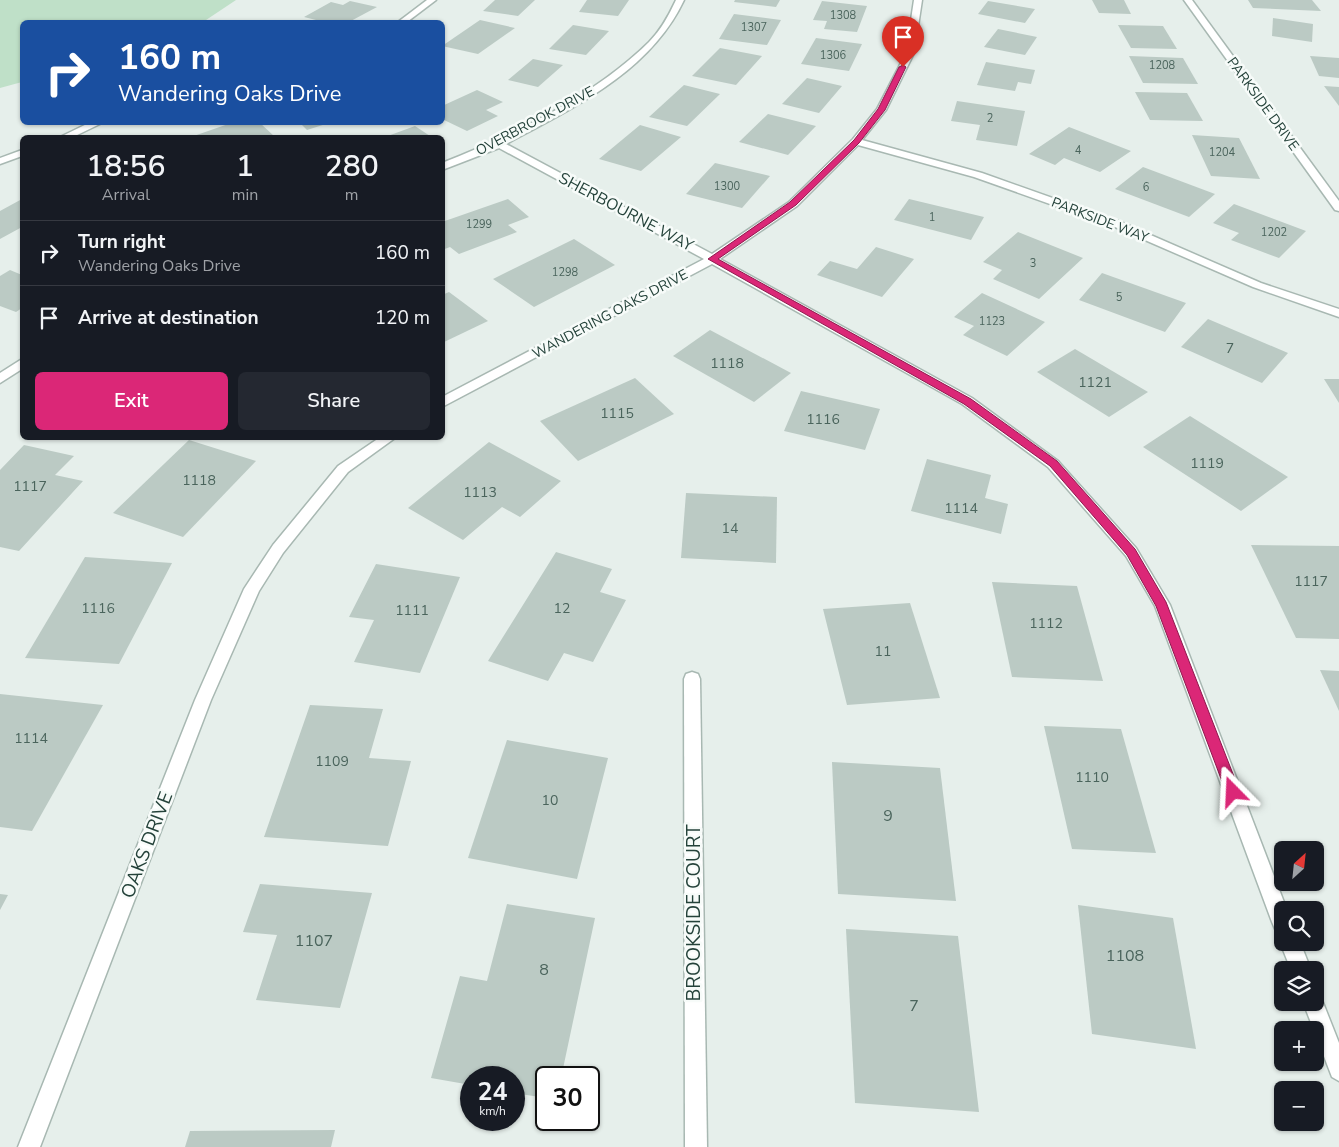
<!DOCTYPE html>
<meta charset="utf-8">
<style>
body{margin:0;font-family:"Nunito Sans",sans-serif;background:#242831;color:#f1f3f6;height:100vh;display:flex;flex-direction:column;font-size:19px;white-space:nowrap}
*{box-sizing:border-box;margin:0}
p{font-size:16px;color:#9ea1a6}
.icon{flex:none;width:28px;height:28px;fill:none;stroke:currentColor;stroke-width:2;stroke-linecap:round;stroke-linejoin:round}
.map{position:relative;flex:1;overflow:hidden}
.drawer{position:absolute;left:20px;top:135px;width:425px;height:305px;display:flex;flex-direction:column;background:#171b24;border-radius:8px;box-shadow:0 1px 4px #0004}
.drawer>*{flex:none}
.hud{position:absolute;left:20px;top:20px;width:425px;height:105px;border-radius:8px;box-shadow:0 1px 4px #0004;background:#1a4fa0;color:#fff;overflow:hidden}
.needle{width:32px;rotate:27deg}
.tools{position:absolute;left:1274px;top:841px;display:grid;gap:10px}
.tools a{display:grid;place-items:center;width:50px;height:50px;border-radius:8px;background:#171b24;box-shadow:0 1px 4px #0004;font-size:25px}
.speed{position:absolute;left:460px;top:1066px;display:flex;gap:10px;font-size:25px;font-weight:700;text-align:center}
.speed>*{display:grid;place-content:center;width:65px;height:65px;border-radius:50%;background:#171b24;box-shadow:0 1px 4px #0004;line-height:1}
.speed small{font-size:12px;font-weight:400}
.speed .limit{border:2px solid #111;border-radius:8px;background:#fff;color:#111}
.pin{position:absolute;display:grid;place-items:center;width:42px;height:42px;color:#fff;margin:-51px -21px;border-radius:50% 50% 50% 0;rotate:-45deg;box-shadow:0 0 5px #0007}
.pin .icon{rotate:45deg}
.me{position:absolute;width:55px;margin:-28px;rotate:339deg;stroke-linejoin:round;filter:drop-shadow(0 0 4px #0008)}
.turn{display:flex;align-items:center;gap:18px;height:105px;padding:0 15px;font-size:22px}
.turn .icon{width:65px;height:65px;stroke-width:2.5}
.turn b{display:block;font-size:35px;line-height:42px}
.eta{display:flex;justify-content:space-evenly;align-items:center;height:85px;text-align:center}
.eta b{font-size:30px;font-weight:600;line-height:35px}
.cta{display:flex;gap:10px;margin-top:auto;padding:10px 15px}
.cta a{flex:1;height:58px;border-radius:8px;background:#db2777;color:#fff;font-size:20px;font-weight:600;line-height:58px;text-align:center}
.cta a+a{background:#242831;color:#f1f3f6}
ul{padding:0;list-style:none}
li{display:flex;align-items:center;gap:15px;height:65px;padding:0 15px;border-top:1px solid #363941}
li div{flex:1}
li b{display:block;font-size:19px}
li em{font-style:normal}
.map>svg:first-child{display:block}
</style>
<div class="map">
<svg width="1339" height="1147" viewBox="0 0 1339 1147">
<rect width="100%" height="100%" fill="#e6efeb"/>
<polygon fill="#bfe0c8" points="0,0 236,0 203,22 22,22 22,82 0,88"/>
<g fill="#bbcac4">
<polygon points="495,0 535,0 518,16 483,11"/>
<polygon points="587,0 629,0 618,16 579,12"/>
<polygon points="735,0 780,0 776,7 734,2"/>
<polygon points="1092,0 1124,0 1131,14 1099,13"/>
<polygon points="1248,0 1312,0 1321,11 1253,8"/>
<polygon points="350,1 377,7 349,22 313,22 316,20 304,17 331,2 343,5"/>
<polygon points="822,1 867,6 857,32 824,29 827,21 813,20"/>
<polygon points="988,1 1035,9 1025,23 978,14"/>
<polygon points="734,14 781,20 767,45 719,39"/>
<polygon points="1273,18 1313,24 1312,42 1272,36"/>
<polygon points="480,20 515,28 478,54 442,46"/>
<polygon points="573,25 609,31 586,55 549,49"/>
<polygon points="1118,25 1163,26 1177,49 1131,48"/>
<polygon points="998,29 1037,37 1025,55 984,47"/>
<polygon points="816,38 862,44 849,71 801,64"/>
<polygon points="720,48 762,56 736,85 692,76"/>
<polygon points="1129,56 1183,58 1198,84 1143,83"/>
<polygon points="1310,56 1339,58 1339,78 1319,76"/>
<polygon points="533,59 563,65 538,87 508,80"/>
<polygon points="986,62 1035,70 1031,84 1018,82 1015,91 977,85"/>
<polygon points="807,78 842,86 819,113 782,104"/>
<polygon points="684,85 720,94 687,126 649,117"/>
<polygon points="1324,86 1339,87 1339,106"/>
<polygon points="477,90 503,102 486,110 498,116 467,131 442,119 442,106"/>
<polygon points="1135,92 1187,93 1203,121 1150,120"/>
<polygon points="957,101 1025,111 1017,146 976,140 980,125 951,121"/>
<polygon points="768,114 816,126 788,155 739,142"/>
<polygon points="234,122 259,122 275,137 188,138"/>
<polygon points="299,122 329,122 329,123 307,130"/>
<polygon points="640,125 681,137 641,171 599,159"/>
<polygon points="415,126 433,138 385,138 385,137"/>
<polygon points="1069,127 1131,151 1100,172 1064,158 1055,165 1029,154"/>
<polygon points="1192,135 1239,138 1260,179 1211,176"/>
<polygon points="715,163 770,176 742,208 686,194"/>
<polygon points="1143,167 1215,194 1189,217 1115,189"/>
<polygon points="22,199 22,227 0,239 0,211"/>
<polygon points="508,199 529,217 508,225 517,232 459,254 450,247 442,250 442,222"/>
<polygon points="909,199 984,217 971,240 894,220"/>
<polygon points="1234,204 1306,231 1279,258 1231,240 1239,233 1213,223"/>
<polygon points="1018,232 1083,258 1039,299 993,279 1002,270 983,262"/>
<polygon points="574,239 615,265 534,307 493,279"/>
<polygon points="876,247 914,259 882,297 817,275 830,261 857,269"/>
<polygon points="10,270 22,275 22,308 16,312 0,306 0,276"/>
<polygon points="1102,273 1186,303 1165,332 1079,300"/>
<polygon points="449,292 488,321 442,343 442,295"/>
<polygon points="982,293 1045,322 1007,356 963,335 974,326 954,317"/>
<polygon points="1208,319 1288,353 1262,383 1181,347"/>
<polygon points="710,330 791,373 754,402 673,356"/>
<polygon points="1075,349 1148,392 1109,417 1037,372"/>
<polygon points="635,378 674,414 578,461 540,421"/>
<polygon points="1324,379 1339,379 1339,403"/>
<polygon points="801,391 880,409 865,450 784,431"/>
<polygon points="1190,416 1288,477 1241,511 1143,447"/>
<polygon points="189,440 256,461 183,537 113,513"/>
<polygon points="489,442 561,481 520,517 502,507 463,540 408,508"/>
<polygon points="24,445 74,456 55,475 83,481 19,551 0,547 0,470"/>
<polygon points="927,459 991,475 985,498 1008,504 1001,534 911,511"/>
<polygon points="686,493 777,497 776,563 681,558"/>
<polygon points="1251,545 1339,546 1339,639 1296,638"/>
<polygon points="556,552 612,569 600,592 626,600 593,662 564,653 548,681 488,661"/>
<polygon points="85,557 172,563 119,664 25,658"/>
<polygon points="376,564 460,577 420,673 354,662 374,620 349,617"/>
<polygon points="992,582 1077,586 1103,681 1012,677"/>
<polygon points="910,603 940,698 847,705 823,609"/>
<polygon points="1320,670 1339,671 1339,711"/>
<polygon points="0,694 103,705 32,831 0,827"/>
<polygon points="310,705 383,709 369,758 411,761 388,846 264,837"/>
<polygon points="1044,726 1121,729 1156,853 1072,849"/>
<polygon points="507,740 608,758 577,879 468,858"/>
<polygon points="832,762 940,768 956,901 838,894"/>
<polygon points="260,884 372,893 340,1008 256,1000 277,935 243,932"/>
<polygon points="0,894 8,895 0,910"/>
<polygon points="507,904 595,918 561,1078 546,1078 546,1098 514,1093 514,1078 471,1078 471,1085 431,1078 460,976 487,981"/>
<polygon points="1078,905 1173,918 1196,1049 1092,1034"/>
<polygon points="846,929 958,936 979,1112 855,1103"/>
<polygon points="335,1130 331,1147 185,1147 190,1131"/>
</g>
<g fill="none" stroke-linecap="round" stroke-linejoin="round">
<defs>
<g id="minor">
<polygon points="427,0 436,0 407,22 398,22"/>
<path d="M676,0H684C650,72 573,108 506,144L712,254L789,202L853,139L877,109L906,53L914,0H922L914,53L886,110L862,140L982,173L1123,223L1261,283L1339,309V317L1253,287L1115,227L974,177L858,145L797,206L720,259L972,398L1058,461L1136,548L1170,605L1287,910H1282V931L1275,929L1272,922L1155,606L1126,556L1048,467L962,404L712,264L442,407V397L704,259L499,148L442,170V163C515,134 593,97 649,42C661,30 669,15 676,0Z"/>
<polygon points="1184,0 1192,0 1339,201 1339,211 1335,210"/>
<polygon points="91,122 104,122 71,138 58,138"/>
<polygon points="22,150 22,156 0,164 0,158"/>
<polygon points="22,359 22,369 0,383 0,373"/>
<polygon points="379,438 395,438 348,472 283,553 259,591 211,700 40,1147 18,1147 195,700 244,589 273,545 338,466"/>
<polygon points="692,672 698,674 700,679 707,1147 685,1147 684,679 686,674"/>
<polygon points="1282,936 1282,942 1300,942 1311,970 1291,970 1280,942"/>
<polygon points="1315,993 1320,995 1339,1043 1339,1081 1332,1077 1303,1002 1315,1002"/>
</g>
</defs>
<use href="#minor" stroke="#a8b8b2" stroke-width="3"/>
<use href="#minor" fill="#fff" fill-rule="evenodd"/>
</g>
<polygon fill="#db2777" stroke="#8e194d" points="903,65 906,67 885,110 859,143 796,205 718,259 971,399 1057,461 1135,549 1166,602 1240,792 1238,796 1233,798 1228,796 1226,792 1156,606 1127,555 1050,466 964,404 708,259 790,202 854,140 878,109 899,67"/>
<g text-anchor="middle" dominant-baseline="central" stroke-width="5" stroke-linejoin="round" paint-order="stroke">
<g font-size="11" fill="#4a645c">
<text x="843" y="15">1308</text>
<text x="754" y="27">1307</text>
<text x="833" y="55">1306</text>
<text x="1162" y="65">1208</text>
<text x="990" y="118">2</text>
<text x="1078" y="150">4</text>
<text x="1222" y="152">1204</text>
<text x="727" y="186">1300</text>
<text x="1146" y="187">6</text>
<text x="932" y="217">1</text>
<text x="479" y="224">1299</text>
<text x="1274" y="232">1202</text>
<text x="1033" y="263">3</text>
<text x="565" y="272">1298</text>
<text x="1119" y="297">5</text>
<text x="992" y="321">1123</text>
</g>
<g font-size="14" fill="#24423a" stroke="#f7fbf9">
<text transform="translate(1263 104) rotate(54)">PARKSIDE DRIVE</text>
<text transform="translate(535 121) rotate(-28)">OVERBROOK DRIVE</text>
<text transform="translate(1100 220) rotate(21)">PARKSIDE WAY</text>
<text transform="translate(610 314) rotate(-28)">WANDERING OAKS DRIVE</text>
</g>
<g font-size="14" fill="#4a645c">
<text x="1230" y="348">7</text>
<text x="727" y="363">1118</text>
<text x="1095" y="382">1121</text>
<text x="617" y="413">1115</text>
<text x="823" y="419">1116</text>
<text x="1207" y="463">1119</text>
<text x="199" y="480">1118</text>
<text x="30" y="486">1117</text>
<text x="480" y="492">1113</text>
<text x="961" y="508">1114</text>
<text x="730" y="528">14</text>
<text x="1311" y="581">1117</text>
<text x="98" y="608">1116</text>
<text x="562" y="608">12</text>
<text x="412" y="610">1111</text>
<text x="1046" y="623">1112</text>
<text x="883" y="651">11</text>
<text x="31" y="738">1114</text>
<text x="332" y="761">1109</text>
<text x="1092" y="777">1110</text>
<text x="550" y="800">10</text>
</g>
<g font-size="16" fill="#24423a" stroke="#f7fbf9">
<text transform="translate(626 212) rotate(28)">SHERBOURNE WAY</text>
</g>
<g font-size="16" fill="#4a645c">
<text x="888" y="816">9</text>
<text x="314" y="941">1107</text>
<text x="1125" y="956">1108</text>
<text x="544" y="970">8</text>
<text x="914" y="1006">7</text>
</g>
<g font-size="19" fill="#24423a" stroke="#f7fbf9">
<text transform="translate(147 845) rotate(-69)">OAKS DRIVE</text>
<text transform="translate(694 913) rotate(-90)">BROOKSIDE COURT</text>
</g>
</g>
</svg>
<div class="tools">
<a><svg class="needle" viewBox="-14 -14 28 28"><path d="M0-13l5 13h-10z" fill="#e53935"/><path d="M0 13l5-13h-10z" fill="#9ea1a6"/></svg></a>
<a><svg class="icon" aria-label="search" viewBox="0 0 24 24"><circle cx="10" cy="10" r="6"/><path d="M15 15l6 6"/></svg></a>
<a><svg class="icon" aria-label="layers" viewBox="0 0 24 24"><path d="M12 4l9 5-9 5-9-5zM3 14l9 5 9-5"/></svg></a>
<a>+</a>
<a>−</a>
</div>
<div class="speed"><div>24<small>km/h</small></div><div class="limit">30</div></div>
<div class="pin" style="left:903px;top:67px;background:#d93025"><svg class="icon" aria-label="arrive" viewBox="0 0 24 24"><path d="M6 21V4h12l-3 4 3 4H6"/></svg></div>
<svg class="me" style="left:1233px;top:792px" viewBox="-20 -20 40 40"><path d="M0-17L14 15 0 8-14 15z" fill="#db2777" stroke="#fff" stroke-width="4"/></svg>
<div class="hud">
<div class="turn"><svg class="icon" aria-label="right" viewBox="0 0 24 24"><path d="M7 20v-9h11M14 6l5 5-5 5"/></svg><div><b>160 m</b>Wandering Oaks Drive</div></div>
</div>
<section class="drawer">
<div class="eta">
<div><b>18:56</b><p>Arrival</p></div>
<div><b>1</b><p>min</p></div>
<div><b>280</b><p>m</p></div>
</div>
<ul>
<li><svg class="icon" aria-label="right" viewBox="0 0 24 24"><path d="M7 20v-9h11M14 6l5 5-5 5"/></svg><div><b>Turn right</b><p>Wandering Oaks Drive</p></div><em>160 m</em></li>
<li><svg class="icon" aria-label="arrive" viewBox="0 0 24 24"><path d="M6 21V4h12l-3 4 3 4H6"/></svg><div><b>Arrive at destination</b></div><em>120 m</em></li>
</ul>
<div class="cta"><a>Exit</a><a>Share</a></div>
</section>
</div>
